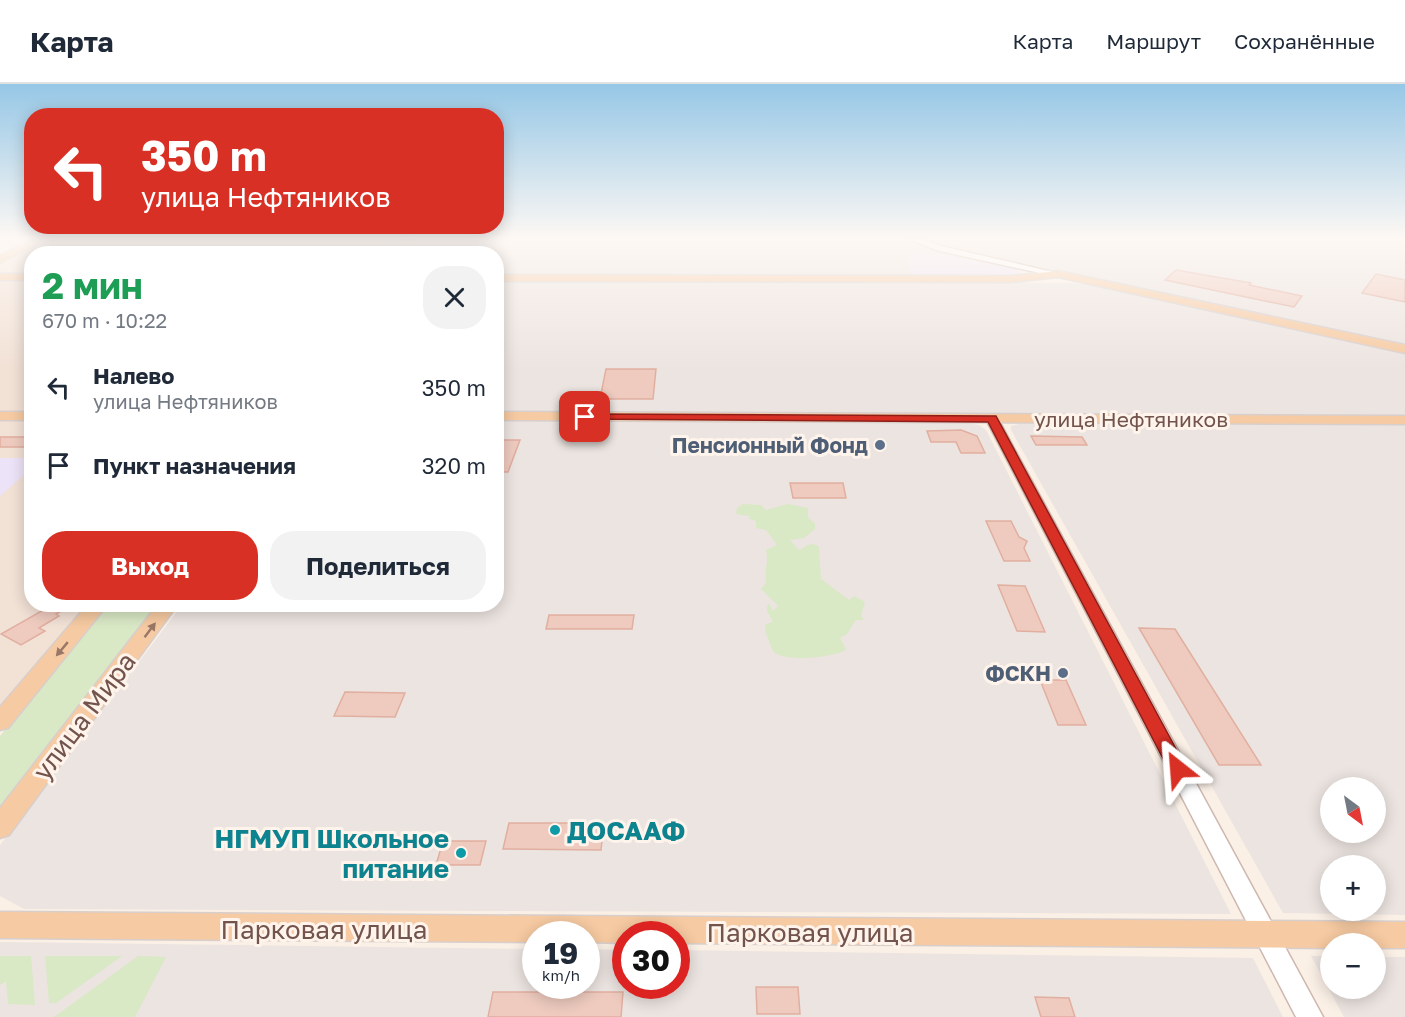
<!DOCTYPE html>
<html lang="ru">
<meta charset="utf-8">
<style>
body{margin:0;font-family:"Golos Text",sans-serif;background:#f2f2f3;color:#1f2937;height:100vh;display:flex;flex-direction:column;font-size:22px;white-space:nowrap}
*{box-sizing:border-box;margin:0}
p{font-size:20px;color:#747a83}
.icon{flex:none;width:33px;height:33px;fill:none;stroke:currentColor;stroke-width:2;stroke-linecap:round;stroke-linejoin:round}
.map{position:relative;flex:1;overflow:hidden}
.drawer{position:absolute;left:24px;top:162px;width:480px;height:366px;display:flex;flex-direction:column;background:#fff;border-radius:24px;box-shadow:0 3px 15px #0003}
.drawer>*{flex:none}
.hud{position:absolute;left:24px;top:24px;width:480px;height:126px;border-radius:24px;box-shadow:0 3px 15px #0003;background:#d93025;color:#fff;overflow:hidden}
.needle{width:39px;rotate:148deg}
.fabs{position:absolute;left:1320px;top:693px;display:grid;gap:12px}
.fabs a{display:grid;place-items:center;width:66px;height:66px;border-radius:50%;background:#fff;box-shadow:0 3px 15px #0003;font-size:30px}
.speed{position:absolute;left:522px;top:837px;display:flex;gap:12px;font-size:30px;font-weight:700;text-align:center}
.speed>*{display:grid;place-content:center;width:78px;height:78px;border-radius:50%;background:#fff;box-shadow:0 3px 15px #0003;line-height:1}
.speed small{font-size:15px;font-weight:400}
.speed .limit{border:9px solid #d22;background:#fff;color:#111}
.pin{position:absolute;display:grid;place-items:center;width:51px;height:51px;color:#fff;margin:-26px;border-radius:12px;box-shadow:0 3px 9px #0006}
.me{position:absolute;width:66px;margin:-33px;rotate:332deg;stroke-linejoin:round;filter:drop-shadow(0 0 4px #0008)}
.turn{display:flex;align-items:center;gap:21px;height:126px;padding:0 18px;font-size:27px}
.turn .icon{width:78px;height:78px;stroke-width:2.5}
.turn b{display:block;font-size:42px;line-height:51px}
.round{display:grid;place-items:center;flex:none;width:63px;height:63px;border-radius:24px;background:#f2f2f3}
.headline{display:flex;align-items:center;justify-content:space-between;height:102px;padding:0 18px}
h1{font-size:36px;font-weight:700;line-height:45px;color:#1e9e55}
.button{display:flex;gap:12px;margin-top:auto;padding:12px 18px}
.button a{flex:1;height:69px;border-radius:24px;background:#d93025;color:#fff;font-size:24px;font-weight:700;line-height:69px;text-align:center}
.button a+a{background:#f2f2f3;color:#1f2937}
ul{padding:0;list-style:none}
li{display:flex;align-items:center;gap:18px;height:78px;padding:0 18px}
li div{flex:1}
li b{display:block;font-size:22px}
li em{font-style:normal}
header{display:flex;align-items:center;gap:36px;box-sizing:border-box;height:84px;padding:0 30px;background:#fff;border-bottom:2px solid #e0e1e3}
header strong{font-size:28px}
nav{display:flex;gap:33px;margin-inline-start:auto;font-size:21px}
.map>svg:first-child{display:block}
</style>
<header>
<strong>Карта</strong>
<nav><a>Карта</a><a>Маршрут</a><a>Сохранённые</a></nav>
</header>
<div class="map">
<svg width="1405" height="933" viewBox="0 0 1405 933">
<rect width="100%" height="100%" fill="#fbf0e6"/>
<g fill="#f2e1d5">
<polygon points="50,155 404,155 391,170 32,170 31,191 0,189 0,181"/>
<polygon points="0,195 31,196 31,328 0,328"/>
<polygon points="0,337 31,337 32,520 88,521 0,623"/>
</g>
<g fill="#ece4e0" fill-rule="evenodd">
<polygon points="414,155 903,155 929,164 1006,182 1021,188 1011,192 497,191 496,170 401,170"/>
<polygon points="921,155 1405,155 1405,262 948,163"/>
<polygon points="497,197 933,197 1072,199 1094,201 1405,270 1405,331 497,328"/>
<polygon points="497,337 967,339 979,341 986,346 1231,830 24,825 0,812 0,761 182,521 496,520"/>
<path d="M1019,340L1405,341V831L1283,829L1011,346V342ZM1330,704H1376V748H1330ZM1330,782H1376V826H1330Z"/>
<polygon points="0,858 535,865 536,902 586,902 587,865 625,866 626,902 676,902 677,866 1253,874 1283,933 0,933"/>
<polygon points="1311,872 1330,872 1330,904 1376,904 1376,873 1405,873 1405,933 1344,933"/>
</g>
<g fill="#ede3f8">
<polygon points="921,166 1016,185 1021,188 1011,192 912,190 908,182 911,177 907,170 910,167"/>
<polygon points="0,374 32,374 31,385 0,412"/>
</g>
<g fill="#d9e8c5">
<path d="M743,420L761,421L766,426L788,420L808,424V433L815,440V445L804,454L790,456L799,466C807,463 809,456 819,463L821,495L849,516L854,512L865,518L861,532L864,536H856L847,550L840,554L846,565L844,567C829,573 793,578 777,570C772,568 770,560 768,554C766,549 764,546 766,540L773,538C770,532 764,526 769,519L773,527L778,522L761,505L766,499C764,486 769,478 766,466L777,461L766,446L756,444V437L749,435L750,432L736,430L737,424Z"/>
<polygon points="108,521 162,521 0,730 0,652"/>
<polygon points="0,872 31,872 35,921 8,920 6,897 0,901"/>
<polygon points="45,872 122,872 56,919 49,919"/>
<polygon points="138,872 166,873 135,933 54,933"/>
</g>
<g fill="#efcbbf" stroke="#e1afa0" stroke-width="1.5">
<polygon points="1176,186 1251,199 1249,201 1302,212 1294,223 1165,196"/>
<polygon points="1376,190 1405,196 1405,218 1362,209"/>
<polygon points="606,285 656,285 653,315 600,315"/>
<polygon points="961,346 977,352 985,369 961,369 956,358 931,358 927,347"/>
<polygon points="1031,352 1082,353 1087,361 1036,361"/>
<rect x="0" y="353" width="32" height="10"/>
<polygon points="503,356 520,356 508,388 496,388 496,372"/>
<polygon points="790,399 843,399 846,414 793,414"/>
<polygon points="986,437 1011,437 1019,453 1027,457 1024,464 1030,477 1004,477"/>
<polygon points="998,501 1025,502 1045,548 1017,547"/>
<polygon points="52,521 63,526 56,530 59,532 39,544 45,547 21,561 1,550"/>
<polygon points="549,531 634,531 632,545 546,545"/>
<polygon points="1139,544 1175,545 1261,681 1219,681"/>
<polygon points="1040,596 1066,596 1086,641 1058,641"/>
<polygon points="345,608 405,609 395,633 334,632"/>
<polygon points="509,739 604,739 601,766 503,765"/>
<polygon points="443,757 486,757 480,781 436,781"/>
<polygon points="756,903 798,903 800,930 757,930"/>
<polygon points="493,908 623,908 621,933 488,933"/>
<polygon points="1035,913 1069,914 1075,933 1041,933"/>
</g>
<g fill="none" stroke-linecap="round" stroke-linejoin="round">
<defs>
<g id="minor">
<polygon points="908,155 920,155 945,163 1062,190 1058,193 940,167"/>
<polygon points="992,331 998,335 1323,933 1296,933 986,335"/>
</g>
<g id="major">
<polygon points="34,155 46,155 0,179 0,172"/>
<polygon points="405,155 415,155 403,170 392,170"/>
<polygon points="1058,187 1405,261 1405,269 1058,193 1010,198 496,197 496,191 1010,192"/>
<rect x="0" y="190" width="32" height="6"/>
<rect x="0" y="328" width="32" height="8"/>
<polygon points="496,328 1405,332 1405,340 496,336"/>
<polygon points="88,520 108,520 8,644 0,646 0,623"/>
<polygon points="158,520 178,520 9,751 0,754 0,724"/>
<polygon points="0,828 1405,838 1405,864 1376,864 1376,860 1330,860 1330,864 676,859 676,850 626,850 626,859 586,858 586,850 536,850 536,858 0,854"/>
</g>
</defs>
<use href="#minor" stroke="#ceb8b0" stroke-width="3"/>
<use href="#major" stroke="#d8cfcd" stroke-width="3"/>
<use href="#minor" fill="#fff" fill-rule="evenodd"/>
<use href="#major" fill="#f6caa2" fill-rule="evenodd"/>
</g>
<defs><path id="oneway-solid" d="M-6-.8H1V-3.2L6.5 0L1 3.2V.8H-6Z" transform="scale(1.5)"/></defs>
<g fill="#9a7766">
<use href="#oneway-solid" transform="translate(150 546) rotate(-53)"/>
<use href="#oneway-solid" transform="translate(62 565) rotate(130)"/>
</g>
<linearGradient id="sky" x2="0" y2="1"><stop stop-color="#96c7e6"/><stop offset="0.54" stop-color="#fdf8f4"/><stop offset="1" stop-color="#fdf8f4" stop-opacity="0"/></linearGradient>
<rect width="1405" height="285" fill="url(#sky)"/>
<polygon fill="#d93025" stroke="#8d1f18" stroke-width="1.5" points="585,330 996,332 1187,685 1184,690 1178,692 1171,690 988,338 581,335 581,331"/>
<g fill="#5c6f8a" stroke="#fef4ec" stroke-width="2">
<circle cx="880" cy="361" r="6"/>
<circle cx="1063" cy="589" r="6"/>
</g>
<g fill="#0f9aa8" stroke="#fef4ec" stroke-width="2">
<circle cx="555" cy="746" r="6"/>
<circle cx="461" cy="769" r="6"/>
</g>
<g text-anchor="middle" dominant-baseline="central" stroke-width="6" stroke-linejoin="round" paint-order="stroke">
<g font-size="21" fill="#73544c" stroke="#fef4ec">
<text x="1131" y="335">улица Нефтяников</text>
</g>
<g font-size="21" font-weight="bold" fill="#4e5e75" stroke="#fef4ec" text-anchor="end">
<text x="868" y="361">Пенсионный Фонд</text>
<text x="1051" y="589">ФСКН</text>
</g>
<g font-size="26" fill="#73544c" stroke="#fef4ec">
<text transform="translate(84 632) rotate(-53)">улица Мира</text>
<text x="324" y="845">Парковая улица</text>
<text x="810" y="848">Парковая улица</text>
</g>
<g font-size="26" font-weight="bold" fill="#0d838f" stroke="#fef4ec" text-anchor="start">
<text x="567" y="746">ДОСААФ</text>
<text x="449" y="754" text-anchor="end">НГМУП Школьное<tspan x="449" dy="30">питание</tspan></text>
</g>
</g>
</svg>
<div class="fabs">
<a><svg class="needle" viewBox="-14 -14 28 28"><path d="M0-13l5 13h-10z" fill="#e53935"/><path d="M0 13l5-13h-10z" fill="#747a83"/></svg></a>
<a>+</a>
<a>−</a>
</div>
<div class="speed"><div>19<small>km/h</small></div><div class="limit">30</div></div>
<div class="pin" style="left:585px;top:333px;background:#d93025"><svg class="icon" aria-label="arrive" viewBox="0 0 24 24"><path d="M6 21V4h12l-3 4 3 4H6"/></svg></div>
<svg class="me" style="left:1178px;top:685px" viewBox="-20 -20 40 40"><path d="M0-17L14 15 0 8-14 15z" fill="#d93025" stroke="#fff" stroke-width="4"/></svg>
<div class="hud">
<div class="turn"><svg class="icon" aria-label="left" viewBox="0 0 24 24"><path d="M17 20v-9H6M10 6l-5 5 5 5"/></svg><div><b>350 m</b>улица Нефтяников</div></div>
</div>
<section class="drawer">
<div class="headline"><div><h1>2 мин</h1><p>670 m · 10:22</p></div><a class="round"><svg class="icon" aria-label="close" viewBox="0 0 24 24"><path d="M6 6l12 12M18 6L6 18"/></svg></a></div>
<ul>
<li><svg class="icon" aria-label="left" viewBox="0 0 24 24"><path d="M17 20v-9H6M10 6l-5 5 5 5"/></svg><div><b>Налево</b><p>улица Нефтяников</p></div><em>350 m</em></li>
<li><svg class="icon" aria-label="arrive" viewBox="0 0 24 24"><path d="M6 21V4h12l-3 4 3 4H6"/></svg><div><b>Пункт назначения</b></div><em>320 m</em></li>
</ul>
<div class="button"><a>Выход</a><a>Поделиться</a></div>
</section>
</div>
